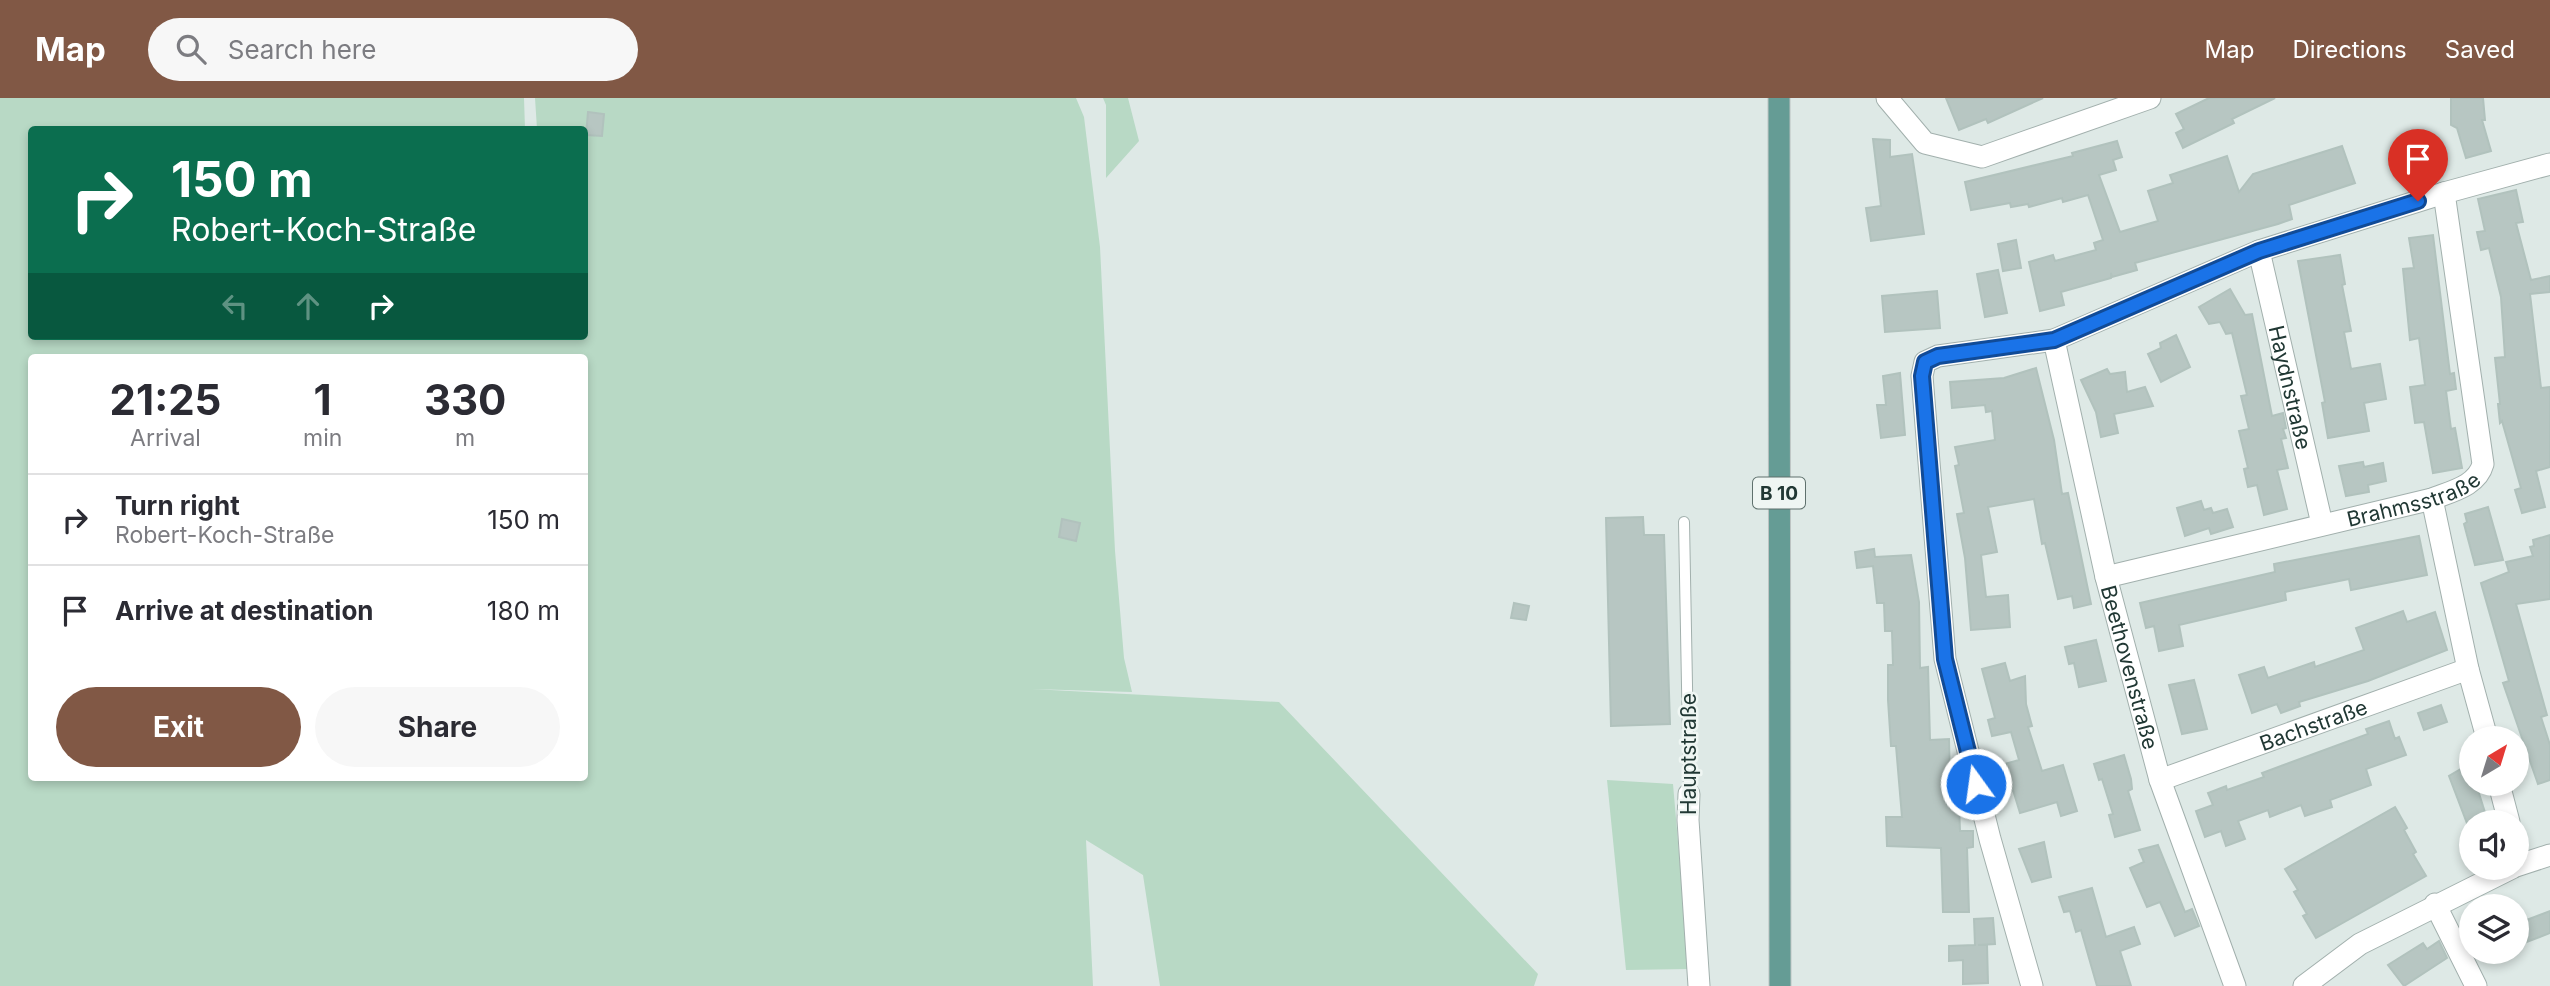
<!DOCTYPE html>
<meta charset="utf-8">
<style>
body{margin:0;font-family:Inter,sans-serif;background:#f7f7f7;color:#2b2b33;height:100vh;display:flex;flex-direction:column;font-size:26px;white-space:nowrap}
*{box-sizing:border-box;margin:0}
p{font-size:23px;color:#7c7c81}
.icon{flex:none;width:38px;height:38px;fill:none;stroke:currentColor;stroke-width:2;stroke-linecap:round;stroke-linejoin:round}
.map{position:relative;flex:1;overflow:hidden}
.panel{position:absolute;left:28px;top:256px;width:560px;height:427px;display:flex;flex-direction:column;background:#fff;border-radius:7px;box-shadow:0 4px 10px #0003}
.panel>*{flex:none}
.guide{position:absolute;left:28px;top:28px;width:560px;height:214px;border-radius:7px;box-shadow:0 4px 10px #0003;background:#0b6e4f;color:#fff;overflow:hidden}
.needle{width:46px;rotate:38deg}
.controls{position:absolute;left:2459px;top:628px;display:grid;gap:14px}
.controls a{display:grid;place-items:center;width:70px;height:70px;border-radius:50%;background:#fff;box-shadow:0 4px 10px #0003;font-size:35px}
.pin{position:absolute;display:grid;place-items:center;width:60px;height:60px;color:#fff;margin:-72px -30px;border-radius:50% 50% 50% 0;rotate:-45deg;box-shadow:0 0 7px #0007}
.pin .icon{rotate:45deg}
.me{position:absolute;width:77px;margin:-38px;rotate:346deg;stroke-linejoin:round;filter:drop-shadow(0 0 5px #0008)}
.turn{display:flex;align-items:center;gap:24px;height:147px;padding:0 28px;font-size:32px}
.turn .icon{width:91px;height:91px;stroke-width:2.5}
.turn b{display:block;font-size:49px;line-height:60px}
.lanes{display:flex;align-items:center;height:66px;padding:0 28px;background:#0003;justify-content:center;gap:35px;direction:ltr}
.lanes .off{opacity:.35}
.eta{display:flex;justify-content:space-evenly;align-items:center;height:119px;text-align:center}
.eta b{font-size:42px;font-weight:700;line-height:49px}
.button{display:flex;gap:14px;margin-top:auto;padding:14px 28px}
.button a{flex:1;height:80px;border-radius:42px;background:#815845;color:#fff;font-size:28px;font-weight:700;line-height:80px;text-align:center}
.button a+a{background:#f7f7f7;color:#2b2b33}
ul{padding:0;list-style:none}
li{display:flex;align-items:center;gap:21px;height:91px;padding:0 28px;border-top:2px solid #e1e1e2}
li div{flex:1}
li b{display:block;font-size:26px}
li em{font-style:normal}
header{display:flex;align-items:center;gap:42px;box-sizing:border-box;height:98px;padding:0 35px;background:#815845;color:#fff}
header strong{font-size:33px}
nav{display:flex;gap:38px;margin-inline-start:auto;font-size:24px}
.search{width:490px;height:63px;background:#f7f7f7;display:flex;align-items:center;gap:18px;box-sizing:border-box;padding:0 24px;border-radius:38px;color:#7c7c81;font-size:26px}
.map>svg:first-child{display:block}
</style>
<header>
<strong>Map</strong>
<div class="search"><svg class="icon" aria-label="search" viewBox="0 0 24 24"><circle cx="10" cy="10" r="6"/><path d="M15 15l6 6"/></svg>Search here</div>
<nav><a>Map</a><a>Directions</a><a>Saved</a></nav>
</header>
<div class="map">
<svg width="2550" height="888" viewBox="0 0 2550 888">
<rect width="100%" height="100%" fill="#dee9e6"/>
<g fill="#b8d9c5" fill-rule="evenodd">
<path d="M0,0H524L525,31L32,32V238H584V32L537,31L535,0H1076L1084,19L1100,149L1115,453L1124,560L1132,594L1032,591L1279,604L1538,876L1534,888H1160L1143,777L1086,742L1093,888H0ZM32,259H584V679H32Z"/>
<polygon points="1103,0 1128,0 1139,43 1106,80 1106,7"/>
<polygon points="1607,682 1673,686 1689,871 1626,872"/>
</g>
<g fill="#b7c6c2" stroke="#b1c2bd" stroke-width="2">
<polygon points="1946,0 2043,0 1988,25 1986,21 1959,32"/>
<polygon points="2209,0 2275,0 2232,21 2234,25 2183,50 2176,35 2184,31 2176,16"/>
<polygon points="2451,0 2483,0 2485,22 2482,22 2491,53 2466,60 2457,30 2451,27"/>
<polygon points="588,14 604,16 602,38 586,37"/>
<polygon points="1873,41 1890,42 1890,59 1912,56 1924,136 1871,143 1866,110 1881,108"/>
<polygon points="2117,43 2122,59 2113,62 2116,72 2099,77 2120,134 2158,123 2148,93 2173,85 2170,77 2227,58 2239,94 2253,76 2342,48 2355,85 2289,107 2292,121 2278,126 2135,165 2137,172 2112,179 2111,175 2111,180 2061,194 2064,207 2040,213 2029,164 2053,157 2055,163 2096,152 2094,145 2103,142 2088,97 2063,104 2062,100 2029,109 2028,106 2011,109 2010,105 1971,112 1965,84 2073,58 2072,55"/>
<polygon points="2516,92 2523,124 2516,125 2531,182 2550,178 2550,194 2530,196 2541,290 2550,289 2550,369 2536,373 2545,409 2522,415 2515,392 2521,390 2502,323 2500,325 2498,306 2500,306 2495,260 2505,259 2501,199 2489,150 2481,152 2477,134 2485,133 2478,101"/>
<polygon points="2433,137 2450,276 2454,275 2456,291 2446,293 2451,331 2455,330 2462,370 2433,375 2424,324 2415,325 2410,289 2425,287 2419,240 2410,242 2403,171 2414,170 2409,140"/>
<polygon points="2016,142 2021,170 2003,173 1998,146"/>
<polygon points="2340,157 2345,186 2342,187 2351,233 2344,234 2351,271 2380,266 2386,301 2364,305 2369,333 2328,340 2322,305 2325,304 2298,163"/>
<polygon points="1998,172 2007,215 1985,219 1977,176"/>
<polygon points="2230,191 2245,217 2252,216 2272,318 2283,315 2286,330 2283,331 2286,340 2281,341 2288,370 2277,372 2287,411 2264,417 2257,387 2248,389 2244,371 2248,370 2239,333 2249,331 2241,298 2247,297 2232,235 2226,236 2220,224 2209,226 2199,209"/>
<polygon points="1937,193 1940,230 1885,234 1882,198"/>
<polygon points="2176,237 2190,269 2161,284 2148,256 2161,250 2160,245"/>
<polygon points="2036,270 2054,342 2062,396 2068,395 2091,506 2074,510 2072,498 2058,501 2045,445 2042,446 2034,401 1988,409 1997,454 1981,457 1986,499 2008,497 2010,529 1971,532 1965,460 1957,416 1964,415 1955,368 1959,367 1955,349 1995,342 1992,313 1986,314 1985,307 1952,310 1950,284 2004,280"/>
<polygon points="2107,271 2110,276 2125,274 2127,294 2145,289 2153,308 2114,316 2118,335 2101,339 2096,314 2081,282"/>
<polygon points="1900,275 1905,337 1881,340 1877,307 1886,307 1883,278"/>
<polygon points="2363,364 2364,369 2383,365 2386,383 2368,387 2369,394 2346,398 2339,368"/>
<polygon points="2201,403 2204,412 2211,410 2213,415 2227,411 2233,429 2211,436 2209,430 2185,438 2177,410"/>
<polygon points="2488,409 2503,462 2475,467 2464,426 2467,424 2465,416"/>
<polygon points="1643,419 1644,437 1664,437 1670,626 1611,628 1606,420"/>
<polygon points="1062,421 1080,425 1076,443 1059,439"/>
<polygon points="2550,437 2550,501 2516,506 2547,617 2541,619 2550,647 2550,682 2538,686 2503,585 2509,583 2481,485 2509,474 2506,464 2533,458 2530,449 2534,448 2533,442"/>
<polygon points="2419,438 2427,477 2351,492 2349,481 2285,494 2286,502 2179,527 2183,548 2159,553 2154,528 2146,530 2140,505 2275,474 2274,466"/>
<polygon points="1874,451 1875,459 1911,457 1919,504 1920,570 1928,569 1930,642 1949,641 1950,683 1958,683 1960,733 1973,733 1973,749 1967,750 1969,814 1943,814 1941,750 1887,748 1886,719 1902,719 1896,648 1891,648 1888,602 1888,567 1893,567 1892,533 1885,533 1884,505 1877,505 1873,468 1857,470 1855,454"/>
<polygon points="1514,505 1529,508 1526,522 1511,520"/>
<polygon points="2403,513 2407,524 2435,514 2447,552 2368,583 2299,604 2300,608 2281,615 2277,606 2252,615 2239,577 2264,569 2268,580 2314,564 2315,569 2364,552 2356,530"/>
<polygon points="2096,542 2106,583 2079,589 2074,565 2069,566 2065,549"/>
<polygon points="2005,565 2010,583 2025,578 2026,606 2032,628 2028,629 2042,673 2063,667 2077,713 2061,718 2057,704 2020,715 2013,692 2006,694 2001,667 2019,662 2011,634 1992,638 1988,622 1995,620 1982,571"/>
<polygon points="2194,582 2207,631 2182,636 2169,587"/>
<polygon points="2441,607 2447,624 2424,632 2418,615"/>
<polygon points="2389,623 2395,641 2399,639 2406,657 2366,671 2371,687 2330,702 2332,709 2305,718 2301,707 2270,719 2268,712 2238,723 2245,741 2226,748 2221,733 2205,739 2196,713 2213,707 2208,695 2226,688 2227,692 2264,679 2262,675 2368,636 2366,631"/>
<polygon points="2124,657 2131,681 2132,691 2128,693 2140,732 2115,739 2109,717 2113,716 2102,681 2099,682 2094,666"/>
<polygon points="2471,665 2471,686 2476,686 2488,724 2471,724 2468,728 2449,678"/>
<polygon points="2395,709 2407,730 2404,732 2416,754 2413,756 2426,778 2316,840 2303,818 2307,816 2294,794 2298,792 2285,771"/>
<polygon points="2044,744 2051,779 2032,784 2019,751"/>
<polygon points="2158,747 2185,814 2192,811 2199,828 2175,838 2160,804 2147,809 2130,770 2144,764 2139,752"/>
<polygon points="2092,790 2106,839 2134,829 2140,846 2120,853 2131,888 2097,888 2081,832 2076,834 2070,813 2064,814 2059,799"/>
<polygon points="2550,813 2550,835 2516,848 2516,826"/>
<polygon points="1993,820 1995,846 1978,847 1987,847 1988,885 1963,886 1963,862 1949,863 1949,848 1975,847 1974,821"/>
<polygon points="2439,843 2447,860 2404,888 2388,867 2423,845 2427,851"/>
</g>
<g fill="none" stroke-linecap="round" stroke-linejoin="round">
<defs>
<polyline id="lane" points="1684,424 1689,696"/>
<g id="street">
<polyline points="1887,0 1925,45 1982,59 2150,0"/>
<path id="s1" d="M2259,153L2322,426"/>
<path id="s2" d="M2054,242L2106,479L2160,682L2235,888"/>
<polyline points="2432,401 2468,571 2487,640"/>
<path id="s3" d="M2106,479L2432,401C2452,393 2477,388 2483,366L2444,95"/>
<path id="s4" d="M2160,682L2468,571"/>
<polyline points="2499,686 2509,724"/>
<polyline points="1689,696 1688,722 1699,888"/>
<polyline points="2516,768 2550,757"/>
<polyline points="2435,806 2476,888"/>
<polyline points="2032,888 1990,741 1945,561 1922,278 1925,264 1938,258 2054,242 2259,153 2444,95 2550,66"/>
<polyline points="2304,888 2360,846 2512,770"/>
</g>
<polyline id="primary" points="1779,0 1780,888"/>
</defs>
<use href="#lane" stroke="#a2b0ad" stroke-width="12"/>
<use href="#street" stroke="#a2b0ad" stroke-width="23"/>
<use href="#primary" stroke="#bcc3c2" stroke-width="23"/>
<use href="#lane" stroke="#fff" stroke-width="10"/>
<use href="#street" stroke="#fff" stroke-width="21"/>
<use href="#primary" stroke="#659c95" stroke-width="21"/>
</g>
<g fill="none" stroke-linecap="round" stroke-linejoin="round">
<defs>
<polyline id="route" points="1976,686 1945,561 1922,278 1925,264 1938,258 2054,242 2259,153 2418,103"/>
</defs>
<use href="#route" stroke="#114b97" stroke-width="18"/>
<use href="#route" stroke="#1a73e8" stroke-width="12"/>
</g>
<g text-anchor="middle" dominant-baseline="central" stroke-width="5" stroke-linejoin="round" paint-order="stroke">
<rect fill="#eff6f3" stroke="#5f716d" stroke-width="2" x="1753" y="379.5" width="52" height="31" rx="5"/>
<g font-size="19" font-weight="bold" fill="#213834">
<text x="1779" y="395">B 10</text>
</g>
<g font-size="21" fill="#213834" stroke="#eff6f3">
<text stroke="none"><textPath href="#s1" startOffset="140">Haydnstraße</textPath></text>
<text stroke="none"><textPath href="#s3" startOffset="317">Brahmsstraße</textPath></text>
<text stroke="none"><textPath href="#s2" startOffset="336">Beethovenstraße</textPath></text>
<text stroke="none"><textPath href="#s4" startOffset="163">Bachstraße</textPath></text>
<text transform="translate(1688 656) rotate(-90)">Hauptstraße</text>
</g>
</g>
</svg>
<div class="controls">
<a><svg class="needle" viewBox="-14 -14 28 28"><path d="M0-13l5 13h-10z" fill="#e53935"/><path d="M0 13l5-13h-10z" fill="#7c7c81"/></svg></a>
<a><svg class="icon" aria-label="sound" viewBox="0 0 24 24"><path d="M4 9h4l5-4v14l-5-4H4zM17 9q2 3 0 6"/></svg></a>
<a><svg class="icon" aria-label="layers" viewBox="0 0 24 24"><path d="M12 4l9 5-9 5-9-5zM3 14l9 5 9-5"/></svg></a>
</div>
<div class="pin" style="left:2418px;top:103px;background:#d93025"><svg class="icon" aria-label="arrive" viewBox="0 0 24 24"><path d="M6 21V4h12l-3 4 3 4H6"/></svg></div>
<svg class="me" style="left:1976px;top:686px" viewBox="-20 -20 40 40"><circle r="17" fill="#1a73e8" stroke="#fff" stroke-width="3"/><path d="M0-11L8 9 0 5-8 9z" fill="#fff"/></svg>
<div class="guide">
<div class="turn"><svg class="icon" aria-label="right" viewBox="0 0 24 24"><path d="M7 20v-9h11M14 6l5 5-5 5"/></svg><div><b>150 m</b>Robert-Koch-Straße</div></div>
<div class="lanes"><svg class="icon off" aria-label="left" viewBox="0 0 24 24"><path d="M17 20v-9H6M10 6l-5 5 5 5"/></svg><svg class="icon off" aria-label="ahead" viewBox="0 0 24 24"><path d="M12 20V5M6 11l6-6 6 6"/></svg><svg class="icon" aria-label="right" viewBox="0 0 24 24"><path d="M7 20v-9h11M14 6l5 5-5 5"/></svg></div>
</div>
<section class="panel">
<div class="eta">
<div><b>21:25</b><p>Arrival</p></div>
<div><b>1</b><p>min</p></div>
<div><b>330</b><p>m</p></div>
</div>
<ul>
<li><svg class="icon" aria-label="right" viewBox="0 0 24 24"><path d="M7 20v-9h11M14 6l5 5-5 5"/></svg><div><b>Turn right</b><p>Robert-Koch-Straße</p></div><em>150 m</em></li>
<li><svg class="icon" aria-label="arrive" viewBox="0 0 24 24"><path d="M6 21V4h12l-3 4 3 4H6"/></svg><div><b>Arrive at destination</b></div><em>180 m</em></li>
</ul>
<div class="button"><a>Exit</a><a>Share</a></div>
</section>
</div>
